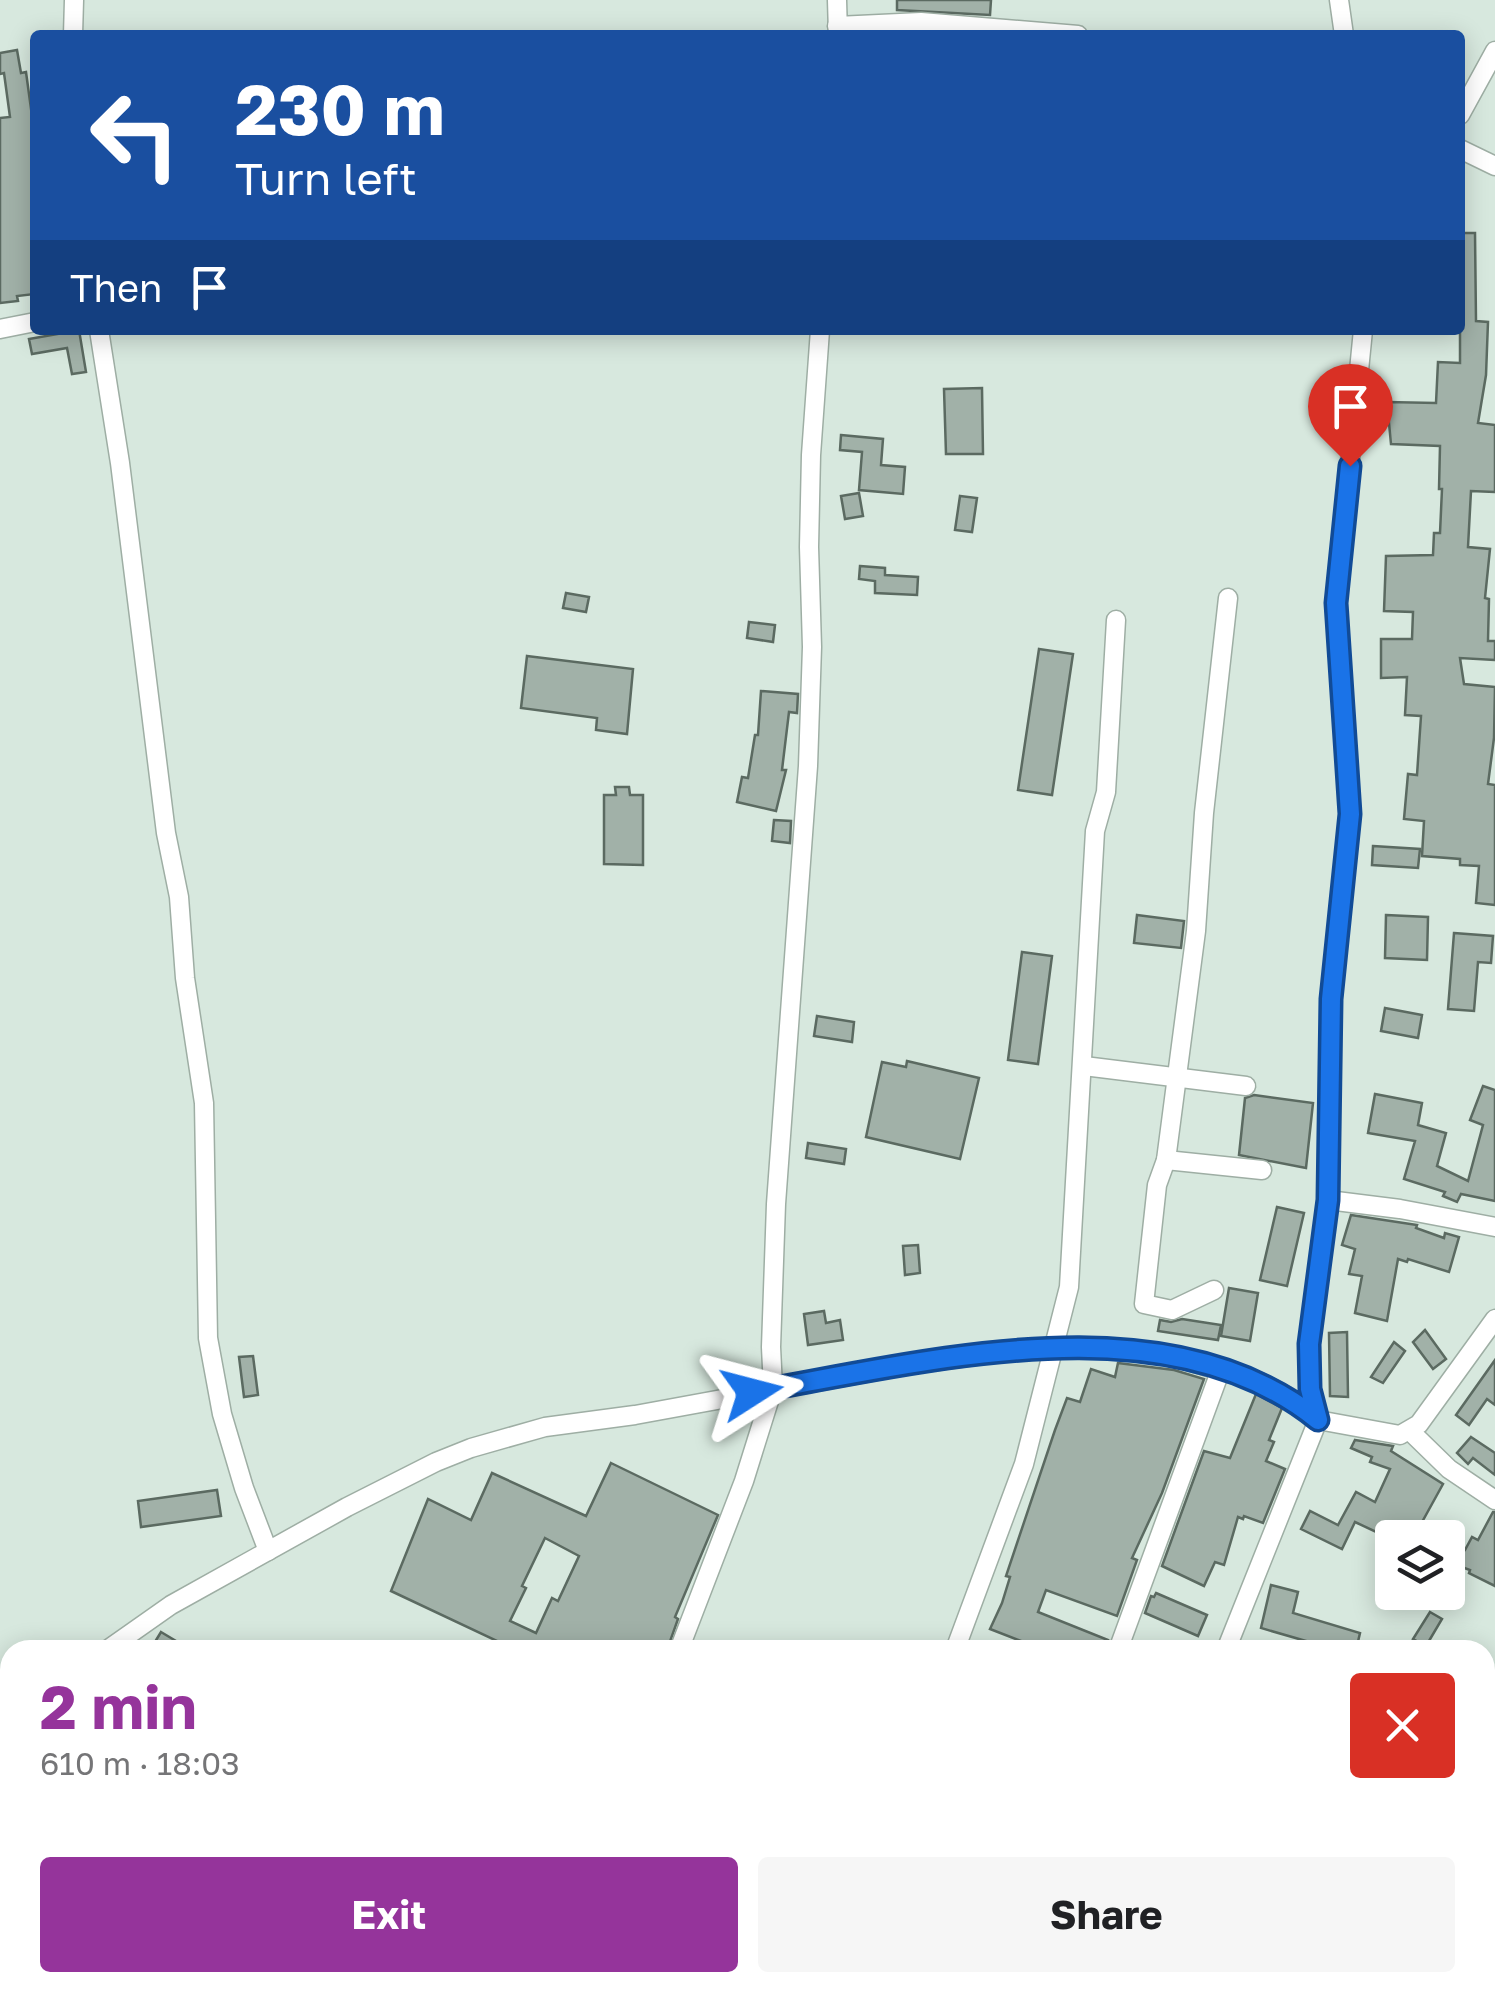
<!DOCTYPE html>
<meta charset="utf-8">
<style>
body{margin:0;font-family:"Golos Text",sans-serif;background:#f6f6f6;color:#202124;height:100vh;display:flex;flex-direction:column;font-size:38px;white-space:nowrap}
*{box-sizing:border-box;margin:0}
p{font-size:32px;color:#757577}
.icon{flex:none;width:55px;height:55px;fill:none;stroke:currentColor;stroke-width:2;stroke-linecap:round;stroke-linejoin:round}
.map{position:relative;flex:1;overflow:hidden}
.side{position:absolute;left:0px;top:1640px;width:1495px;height:352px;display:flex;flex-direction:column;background:#fff;border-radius:30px 30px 0 0;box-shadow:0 5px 25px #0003}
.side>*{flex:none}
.hud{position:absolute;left:30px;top:30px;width:1435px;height:305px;border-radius:10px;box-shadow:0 5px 25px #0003;background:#1a4fa0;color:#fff;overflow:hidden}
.buttons{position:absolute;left:1375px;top:1520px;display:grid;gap:20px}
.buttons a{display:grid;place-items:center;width:90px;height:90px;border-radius:10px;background:#fff;box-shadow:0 5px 25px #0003;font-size:50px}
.pin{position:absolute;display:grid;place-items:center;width:85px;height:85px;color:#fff;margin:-102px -42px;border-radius:50% 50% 50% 0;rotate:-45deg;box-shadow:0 0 10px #0007}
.pin .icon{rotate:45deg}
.me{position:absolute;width:110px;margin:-55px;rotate:81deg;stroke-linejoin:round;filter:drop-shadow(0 0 8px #0008)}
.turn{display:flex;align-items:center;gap:35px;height:210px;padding:0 40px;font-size:45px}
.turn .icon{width:130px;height:130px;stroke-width:2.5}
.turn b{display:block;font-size:70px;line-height:85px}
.then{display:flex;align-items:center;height:95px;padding:0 40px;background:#0003;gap:20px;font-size:38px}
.round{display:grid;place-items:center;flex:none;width:105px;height:105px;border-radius:10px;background:#f6f6f6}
.head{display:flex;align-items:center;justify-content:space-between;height:170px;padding:0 40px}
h1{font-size:60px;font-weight:700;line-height:75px;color:#95349b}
.primary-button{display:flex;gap:20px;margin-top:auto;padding:20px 40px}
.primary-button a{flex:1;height:115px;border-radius:10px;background:#95349b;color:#fff;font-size:40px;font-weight:700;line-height:115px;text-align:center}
.primary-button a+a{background:#f6f6f6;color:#202124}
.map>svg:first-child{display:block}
</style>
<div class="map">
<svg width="1495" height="1991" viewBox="0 0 1495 1991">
<rect width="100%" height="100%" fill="#d7e8de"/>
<g fill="#a1b1a8" stroke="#5b6a61" stroke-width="2.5" fill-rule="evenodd">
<polygon points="897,0 991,0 990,15 897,10"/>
<polygon points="17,50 21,73 26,72 35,138 35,294 17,296 18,301 0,303 0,118 10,117 4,73 0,74 0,53"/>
<polygon points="1460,233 1475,233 1476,321 1488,322 1486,375 1478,423 1495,425 1495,492 1471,491 1468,547 1490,549 1485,598 1489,599 1488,641 1495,641 1495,660 1460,658 1464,684 1495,687 1494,738 1488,784 1495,785 1495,905 1476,903 1479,866 1460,865 1460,859 1422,856 1424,821 1404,819 1408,774 1417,775 1421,716 1405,715 1407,677 1381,678 1381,639 1412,639 1413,612 1384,611 1386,556 1433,555 1434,533 1440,533 1442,489 1439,489 1440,446 1391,444 1387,402 1436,403 1438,362 1460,363"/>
<polygon points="62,330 79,330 86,372 72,374 67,348 32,354 29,339 63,333"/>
<polygon points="982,388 983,454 946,454 944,389"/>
<polygon points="841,435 883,439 881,465 905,467 903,494 859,490 862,452 840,450"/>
<polygon points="859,493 863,516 845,519 841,496"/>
<polygon points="960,496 977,498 972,532 955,530"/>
<polygon points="860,566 885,568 885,575 918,577 917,595 875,593 875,581 859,579"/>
<polygon points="566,593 589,597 586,612 563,608"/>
<polygon points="749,622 775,625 773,642 747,638"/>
<polygon points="1039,649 1073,654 1052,795 1018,790"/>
<polygon points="527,656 633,669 627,734 596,730 597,718 521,708"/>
<polygon points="761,691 798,694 797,713 789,712 782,770 786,770 776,811 737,802 742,777 748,778 755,735 758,735"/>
<polygon points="615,787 629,787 630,795 643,795 643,865 604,864 604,795 616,795"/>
<polygon points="774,820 791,821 790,843 772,841"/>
<polygon points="1373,846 1420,849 1418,868 1372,865"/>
<polygon points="1137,915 1184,921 1181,948 1134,943"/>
<polygon points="1386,915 1428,917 1427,960 1385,958"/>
<polygon points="1454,933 1493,936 1491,963 1478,962 1474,1011 1448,1009"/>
<polygon points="1022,952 1052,956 1038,1064 1008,1060"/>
<polygon points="1385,1008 1422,1015 1418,1038 1381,1031"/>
<polygon points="817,1016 854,1022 852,1042 814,1036"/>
<polygon points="907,1061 979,1078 960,1159 866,1137 882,1062 906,1067"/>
<polygon points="1483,1086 1495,1090 1495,1201 1461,1194 1457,1202 1443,1196 1445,1192 1404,1179 1415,1141 1368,1133 1375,1094 1422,1103 1418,1125 1446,1133 1437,1166 1468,1181 1483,1125 1470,1120"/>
<polygon points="1254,1095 1313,1103 1306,1168 1239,1155 1245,1098"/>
<polygon points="808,1143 846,1149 844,1164 806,1158"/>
<polygon points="1277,1207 1304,1213 1287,1286 1260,1280"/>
<polygon points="1351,1215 1417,1225 1416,1228 1444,1238 1445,1233 1459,1237 1449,1272 1408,1259 1407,1262 1398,1259 1387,1321 1355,1313 1362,1276 1349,1274 1355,1249 1342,1245"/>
<polygon points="918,1245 920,1273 905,1275 903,1246"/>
<polygon points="1229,1288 1258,1293 1250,1341 1221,1336"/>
<polygon points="824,1311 826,1323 840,1320 843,1340 808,1345 804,1314"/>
<polygon points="1182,1319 1221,1325 1218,1340 1158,1331 1160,1320 1171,1322"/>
<polygon points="1425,1330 1446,1359 1433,1369 1413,1342"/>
<polygon points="1347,1332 1348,1397 1330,1396 1329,1333"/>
<polygon points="1394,1342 1405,1351 1383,1383 1371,1377"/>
<polygon points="253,1356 258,1395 244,1397 239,1357"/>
<polygon points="1495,1360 1495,1405 1487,1399 1469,1425 1456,1415"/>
<polygon points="1118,1363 1174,1370 1204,1379 1162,1493 1132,1558 1137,1560 1117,1616 1046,1590 1038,1612 1108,1640 1105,1650 1018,1650 1021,1641 990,1629 1002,1603 1010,1577 1006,1576 1055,1430 1067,1398 1080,1402 1091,1369 1115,1377"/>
<polygon points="1256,1394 1282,1408 1269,1440 1274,1442 1266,1461 1285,1469 1263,1523 1244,1516 1243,1519 1238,1517 1224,1565 1215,1562 1204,1586 1162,1566 1204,1451 1230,1458"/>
<polygon points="1471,1437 1495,1453 1495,1475 1473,1458 1468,1464 1457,1453"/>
<polygon points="1355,1440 1393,1446 1391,1451 1443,1484 1421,1524 1446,1538 1389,1538 1355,1522 1342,1549 1301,1529 1310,1511 1338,1525 1356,1492 1375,1502 1390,1469 1370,1462 1372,1457 1351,1448"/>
<path d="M611,1463L718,1515L675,1617L678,1619L667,1650H516L391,1591L428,1499L471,1520L492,1473L586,1516ZM545,1538L579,1556L558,1601L552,1598L536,1633L510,1621L526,1588L522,1586Z"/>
<polygon points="217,1490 221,1516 141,1527 138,1501"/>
<polygon points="1493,1512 1495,1512 1495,1586 1469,1573 1470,1570 1448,1562 1448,1544 1465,1550 1472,1537 1478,1540"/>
<polygon points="1271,1585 1298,1592 1293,1613 1360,1633 1356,1650 1337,1650 1261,1628"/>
<polygon points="1156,1593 1207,1615 1198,1636 1145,1613 1151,1596 1154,1597"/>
<polygon points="1430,1612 1442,1619 1426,1646 1413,1639"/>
<polygon points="161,1632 191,1650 150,1650"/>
</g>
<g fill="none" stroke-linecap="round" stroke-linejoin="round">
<defs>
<g id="minor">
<polyline points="837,0 838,34"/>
<polyline points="1339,0 1344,35"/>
<polyline points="837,26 921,22 1078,35"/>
<polyline points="73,35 74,0"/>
<polyline points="1460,115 1495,51"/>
<polyline points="1460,149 1495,166"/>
<polyline points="0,329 35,322"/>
<polyline points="99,330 120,463 166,833 179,897 185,978 204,1103 208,1338 222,1414 244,1488 268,1551"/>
<polyline points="1084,1066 1246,1086"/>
<polyline points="1166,1160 1262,1170"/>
<polyline points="1328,1200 1400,1209 1495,1227"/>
<polyline points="1214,1290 1172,1310 1144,1304 1157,1185 1166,1160 1196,931 1204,813 1228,598"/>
<polyline points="1411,1432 1449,1469 1495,1500"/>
<polyline points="107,1650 171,1605 347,1507 436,1462 471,1448 545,1427 635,1415 914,1364 1003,1352 1082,1347 1163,1354 1260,1382 1289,1397 1318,1420 1400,1435 1419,1424 1495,1319"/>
<polyline points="679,1650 744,1481 773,1388 771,1347 776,1204 808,766 812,647 809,547 811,455 820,330"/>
<polyline points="955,1650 1024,1464 1069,1287 1095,831 1106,792 1116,620"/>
<polyline points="1118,1650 1221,1369"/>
<polyline points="1226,1650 1318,1420 1310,1389 1309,1344 1328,1200 1331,999 1350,814 1336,603 1363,330"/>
<polyline points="1485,1700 1495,1686"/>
<polyline points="0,1717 10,1712"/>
<polyline points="1485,1731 1495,1731"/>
<polyline points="1480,1982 1495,1988"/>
<polyline points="551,1991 554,1982"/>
<polyline points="830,1991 833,1982"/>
<polyline points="987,1991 990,1982"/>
<polyline points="1088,1991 1091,1982"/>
<polyline points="1398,1991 1403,1982"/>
</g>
</defs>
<use href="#minor" stroke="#9eaea4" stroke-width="21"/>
<use href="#minor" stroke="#fff" stroke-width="18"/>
</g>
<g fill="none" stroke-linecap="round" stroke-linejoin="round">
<defs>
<path id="route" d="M752,1392C927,1362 1166,1297 1318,1420L1310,1389L1309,1344L1328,1200L1331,999L1350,814L1336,603L1350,466"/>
</defs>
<use href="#route" stroke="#114b97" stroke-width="25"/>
<use href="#route" stroke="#1a73e8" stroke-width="18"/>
</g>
</svg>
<div class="buttons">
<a><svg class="icon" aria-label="layers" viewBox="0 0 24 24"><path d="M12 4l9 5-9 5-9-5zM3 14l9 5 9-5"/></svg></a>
</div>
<div class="pin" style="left:1350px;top:466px;background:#d93025"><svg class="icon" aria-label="arrive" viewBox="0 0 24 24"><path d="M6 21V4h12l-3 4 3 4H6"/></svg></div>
<svg class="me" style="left:752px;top:1392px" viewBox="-20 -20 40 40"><path d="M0-17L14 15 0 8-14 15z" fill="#1a73e8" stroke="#fff" stroke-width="4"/></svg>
<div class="hud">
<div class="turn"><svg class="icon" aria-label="left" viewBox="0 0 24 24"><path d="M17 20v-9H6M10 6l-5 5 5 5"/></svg><div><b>230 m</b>Turn left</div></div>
<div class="then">Then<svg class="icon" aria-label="arrive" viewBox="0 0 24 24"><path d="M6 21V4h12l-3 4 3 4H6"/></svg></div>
</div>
<section class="side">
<div class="head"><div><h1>2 min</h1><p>610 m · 18:03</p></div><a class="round" style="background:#d93025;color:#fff"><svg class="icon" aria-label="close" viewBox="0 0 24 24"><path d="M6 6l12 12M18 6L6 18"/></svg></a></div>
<div class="primary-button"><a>Exit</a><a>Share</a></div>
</section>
</div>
